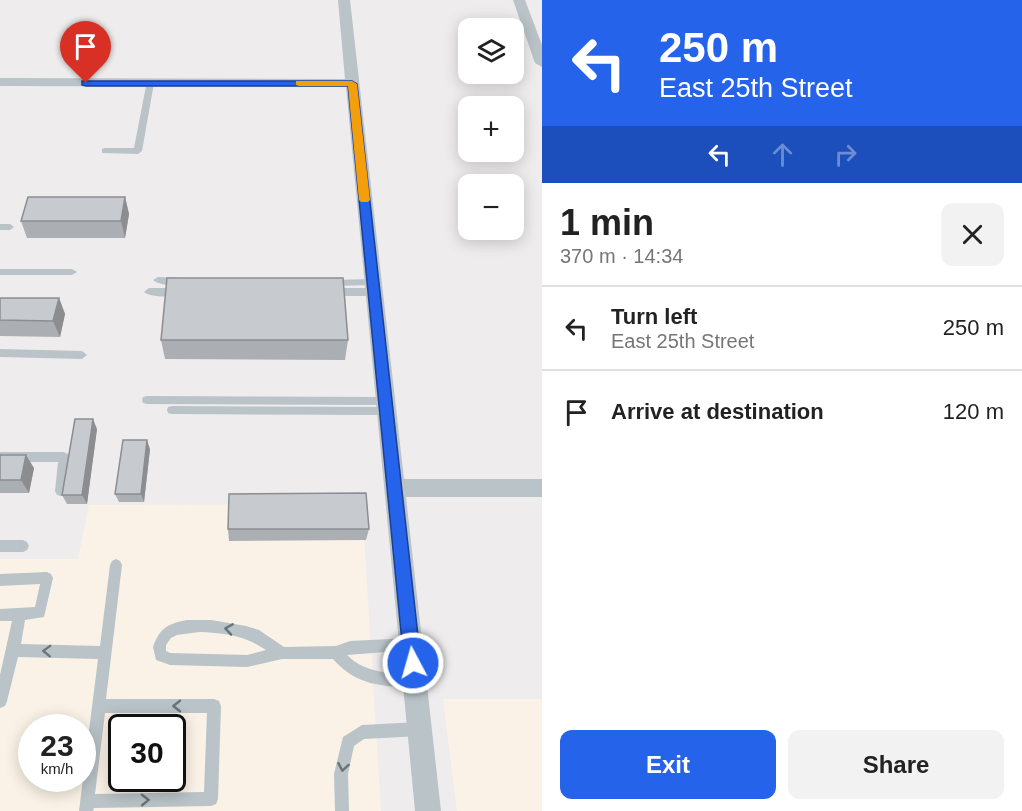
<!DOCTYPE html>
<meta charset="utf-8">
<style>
body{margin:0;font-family:Arial,sans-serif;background:#f2f2f2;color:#222;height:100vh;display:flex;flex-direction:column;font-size:22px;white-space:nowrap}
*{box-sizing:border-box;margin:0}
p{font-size:20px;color:#767676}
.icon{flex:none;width:33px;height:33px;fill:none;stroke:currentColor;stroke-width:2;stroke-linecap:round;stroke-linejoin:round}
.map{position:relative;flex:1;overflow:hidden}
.details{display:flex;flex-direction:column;background:#fff;width:480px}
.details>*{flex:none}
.hud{background:#2563eb;color:#fff;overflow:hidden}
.tools{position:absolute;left:458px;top:18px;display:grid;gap:12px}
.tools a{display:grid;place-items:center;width:66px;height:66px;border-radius:12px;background:#fff;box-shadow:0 3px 15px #0003;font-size:30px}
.speed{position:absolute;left:18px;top:714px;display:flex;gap:12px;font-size:30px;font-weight:700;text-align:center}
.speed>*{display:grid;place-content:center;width:78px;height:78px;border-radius:50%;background:#fff;box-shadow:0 3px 15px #0003;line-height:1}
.speed small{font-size:15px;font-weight:400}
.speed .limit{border:3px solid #111;border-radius:9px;background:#fff;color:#111}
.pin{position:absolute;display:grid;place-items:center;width:51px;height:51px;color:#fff;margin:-62px -26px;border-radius:50% 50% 50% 0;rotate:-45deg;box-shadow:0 0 6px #0007}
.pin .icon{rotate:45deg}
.me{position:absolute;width:66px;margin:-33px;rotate:354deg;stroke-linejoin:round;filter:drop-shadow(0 0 4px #0008)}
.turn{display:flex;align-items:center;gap:21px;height:126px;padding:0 18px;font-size:27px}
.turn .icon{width:78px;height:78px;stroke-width:2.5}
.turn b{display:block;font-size:42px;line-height:51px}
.lanes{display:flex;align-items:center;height:57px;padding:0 18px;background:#0003;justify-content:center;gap:30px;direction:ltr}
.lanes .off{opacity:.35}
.round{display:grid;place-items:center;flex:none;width:63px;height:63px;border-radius:12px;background:#f2f2f2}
.overview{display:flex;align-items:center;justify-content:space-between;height:102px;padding:0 18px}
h1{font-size:36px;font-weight:700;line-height:45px}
.cta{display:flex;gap:12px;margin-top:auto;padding:12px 18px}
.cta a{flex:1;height:69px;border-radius:12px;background:#2563eb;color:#fff;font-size:24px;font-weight:700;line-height:69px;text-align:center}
.cta a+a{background:#f2f2f2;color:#222}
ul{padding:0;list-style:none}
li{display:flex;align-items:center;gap:18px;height:84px;padding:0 18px;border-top:2px solid #e0e0e0}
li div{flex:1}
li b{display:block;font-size:22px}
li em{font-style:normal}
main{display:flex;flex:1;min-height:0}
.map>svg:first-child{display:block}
</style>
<main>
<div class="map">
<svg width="542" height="811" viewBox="0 0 542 811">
<rect width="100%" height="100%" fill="#efeced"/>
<g fill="#faf2e6" fill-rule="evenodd">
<path d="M362,504L381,811H0V559H78L89,505ZM32,728H82V778H32ZM122,728H172V778H122Z"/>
<polygon points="443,699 542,699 542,811 457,811"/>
</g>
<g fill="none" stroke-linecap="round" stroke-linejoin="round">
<g fill="#b9c3c8" fill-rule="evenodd">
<polygon points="147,81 154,83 142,151 138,154 102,153 102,149 105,148 134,148"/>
<polygon points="0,224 10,224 14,227 10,230 0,230"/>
<polygon points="0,269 72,269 77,272 72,275 0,275"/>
<path d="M158,277L181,278L186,281C179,287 160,286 153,280Z"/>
<polygon points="373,279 378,282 373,285 331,286 326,283 331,280"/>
<path d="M149,288H179L184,292C177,298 151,298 144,292Z"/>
<polygon points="329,288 374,288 379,292 374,296 329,296 324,292"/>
<polygon points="0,349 82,351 87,355 82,359 0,357"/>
<polygon points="147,396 385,397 389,398 390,401 389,404 385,405 147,404 143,403 142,400 143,397"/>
<polygon points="172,406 386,407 390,408 391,411 390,414 386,415 172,414 168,413 167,410 168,407"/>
<polygon points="0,452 64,452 68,454 70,457 65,495 61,496 57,495 55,491 58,462 0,462"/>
<polygon points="0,540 23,540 27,542 29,546 27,550 23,552 0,552"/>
<path d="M116,559L120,561L122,565L106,699H214L219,701L221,706L218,799L216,804L211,806L94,808L93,811H79L98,659L18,657L7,701L5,706L0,708V675L12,621H0V609L35,607L40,584L0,586V574L47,572L51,574L53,578L44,617L25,620L21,644L100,646L110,565L112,561ZM105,713H207L204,792L95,794Z"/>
<path d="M187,620H211L246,626L259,630L284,647L336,646L350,641L411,638L416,639L417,644L416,649L411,650L347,655C366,674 390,673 415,674L420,676L422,681L420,686L415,688C381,686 357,686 333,659H282L247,667L170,665L156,660L153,647C160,628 167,624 187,620ZM199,632C225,633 244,635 266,650L247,655L170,653L166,651V645L171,638L177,635Z"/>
<polygon points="419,722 424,724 426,729 424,734 419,736 364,739 354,746 348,774 349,811 335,811 334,774 343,737 362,725"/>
</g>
<g fill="#b9c3c8" fill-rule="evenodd">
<polygon points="338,0 350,0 404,479 542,479 542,497 406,497 441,811 415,811 346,87 0,86 0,78 345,79"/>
<polygon points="513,0 525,0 542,45 542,67 535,63"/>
</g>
</g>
<g fill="#abaeb2">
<polygon points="125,197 129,214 125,238 27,238 21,221"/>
<polygon points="0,298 59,298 65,314 60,337 0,336"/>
<polygon points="161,340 348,340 345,360 165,359"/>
<polygon points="97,429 87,504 67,504 62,495"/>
<polygon points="150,449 144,502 119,502 115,494"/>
<polygon points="0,455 34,468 29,493 0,493"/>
<polygon points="228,529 369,529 366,540 229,541"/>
</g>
<g fill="#8b8d91">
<polygon points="125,197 129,214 125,238 121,221"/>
<polygon points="59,298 65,314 60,337 53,321"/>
<polygon points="93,419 97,429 87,504 82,495"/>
<polygon points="147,440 150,449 144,502 141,494"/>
<polygon points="26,455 34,468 29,493 21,480"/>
</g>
<g fill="#c7cacf" stroke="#8b8d91" stroke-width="1.5">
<polygon points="28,197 125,197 121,221 21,221"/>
<polygon points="167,278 343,278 348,340 161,340"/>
<polygon points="0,298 59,298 53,321 0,320"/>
<polygon points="75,419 93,419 82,495 62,495"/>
<polygon points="123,440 147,440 141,494 115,494"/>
<polygon points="0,455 26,455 21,480 0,480"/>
<polygon points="366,493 369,529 228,529 229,494"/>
</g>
<defs><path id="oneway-chevron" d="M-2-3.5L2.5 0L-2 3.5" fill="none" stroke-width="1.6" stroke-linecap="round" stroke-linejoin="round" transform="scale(1.5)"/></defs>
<g stroke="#68747a">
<use href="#oneway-chevron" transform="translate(229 629) rotate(-171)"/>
<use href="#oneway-chevron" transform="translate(47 651) rotate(-178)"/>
<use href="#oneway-chevron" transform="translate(177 706) rotate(180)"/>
<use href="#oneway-chevron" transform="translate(343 767) rotate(100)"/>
<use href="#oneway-chevron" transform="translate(145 800) rotate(-1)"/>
</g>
<polygon fill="#2563eb" stroke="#184099" stroke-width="1.5" points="82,81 352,81 357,84 421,663 419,669 413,671 407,669 404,663 348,86 86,86 82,85"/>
<polygon fill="#f59e0b" points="296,81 352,81 357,84 370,200 368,202 361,202 359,200 348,86 299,86 296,85"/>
</svg>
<div class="tools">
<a><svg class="icon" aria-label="layers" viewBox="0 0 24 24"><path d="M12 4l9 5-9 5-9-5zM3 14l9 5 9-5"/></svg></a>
<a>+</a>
<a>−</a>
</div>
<div class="speed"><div>23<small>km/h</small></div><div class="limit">30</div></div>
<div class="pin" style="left:86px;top:83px;background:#d93025"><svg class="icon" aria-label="arrive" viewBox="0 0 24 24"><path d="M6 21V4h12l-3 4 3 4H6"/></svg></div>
<svg class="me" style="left:413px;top:663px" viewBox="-20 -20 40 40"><circle r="17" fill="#2563eb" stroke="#fff" stroke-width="3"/><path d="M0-11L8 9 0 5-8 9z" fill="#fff"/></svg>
</div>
<section class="details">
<div class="hud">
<div class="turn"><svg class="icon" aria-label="left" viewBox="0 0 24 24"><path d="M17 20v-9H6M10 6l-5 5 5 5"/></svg><div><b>250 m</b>East 25th Street</div></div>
<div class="lanes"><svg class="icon" aria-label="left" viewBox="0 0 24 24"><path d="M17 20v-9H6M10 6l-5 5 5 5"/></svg><svg class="icon off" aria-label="ahead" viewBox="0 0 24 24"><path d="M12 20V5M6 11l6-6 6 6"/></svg><svg class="icon off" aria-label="right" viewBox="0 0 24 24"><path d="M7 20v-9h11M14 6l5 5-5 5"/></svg></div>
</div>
<div class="overview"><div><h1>1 min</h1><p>370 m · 14:34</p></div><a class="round"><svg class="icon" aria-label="close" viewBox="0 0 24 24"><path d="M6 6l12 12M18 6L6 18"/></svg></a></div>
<ul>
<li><svg class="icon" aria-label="left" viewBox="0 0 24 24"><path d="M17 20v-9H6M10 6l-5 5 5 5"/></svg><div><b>Turn left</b><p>East 25th Street</p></div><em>250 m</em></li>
<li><svg class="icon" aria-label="arrive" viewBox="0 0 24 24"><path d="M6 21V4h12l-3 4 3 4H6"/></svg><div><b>Arrive at destination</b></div><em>120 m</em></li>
</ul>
<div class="cta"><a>Exit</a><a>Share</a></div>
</section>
</main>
